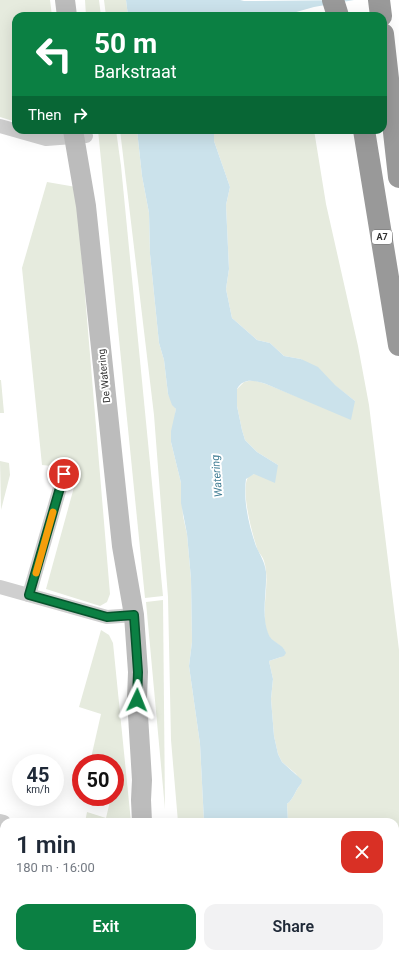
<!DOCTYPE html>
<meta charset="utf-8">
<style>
body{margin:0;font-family:Roboto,sans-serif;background:#f2f2f3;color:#1f2937;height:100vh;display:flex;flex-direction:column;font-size:15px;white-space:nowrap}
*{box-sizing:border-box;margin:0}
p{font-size:13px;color:#747a83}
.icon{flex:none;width:22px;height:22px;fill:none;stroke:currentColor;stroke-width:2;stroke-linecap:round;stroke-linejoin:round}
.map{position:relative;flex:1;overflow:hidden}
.details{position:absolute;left:0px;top:818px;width:399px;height:140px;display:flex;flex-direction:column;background:#fff;border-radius:12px 12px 0 0;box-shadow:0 4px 16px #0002}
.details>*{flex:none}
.top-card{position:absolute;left:12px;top:12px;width:375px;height:122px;border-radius:12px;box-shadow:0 4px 16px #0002;background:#0b8043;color:#fff;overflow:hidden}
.speed{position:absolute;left:12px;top:754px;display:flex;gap:8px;font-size:20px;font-weight:700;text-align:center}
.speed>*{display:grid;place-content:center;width:52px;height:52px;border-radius:50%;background:#fff;box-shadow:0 4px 16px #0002;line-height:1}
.speed small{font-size:10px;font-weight:400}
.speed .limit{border:6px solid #d22;background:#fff;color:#111}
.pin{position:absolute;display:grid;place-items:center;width:34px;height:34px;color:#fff;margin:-17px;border:2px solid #fff;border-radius:50%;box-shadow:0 1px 4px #0007}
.me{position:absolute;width:44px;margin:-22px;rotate:2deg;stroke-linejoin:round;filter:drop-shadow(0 0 3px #0008)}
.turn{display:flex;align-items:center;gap:14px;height:84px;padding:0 16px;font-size:18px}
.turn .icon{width:52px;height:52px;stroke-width:2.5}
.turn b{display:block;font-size:28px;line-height:34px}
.then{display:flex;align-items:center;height:38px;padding:0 16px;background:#0003;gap:8px;font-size:15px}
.round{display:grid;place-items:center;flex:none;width:42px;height:42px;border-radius:12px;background:#f2f2f3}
.overview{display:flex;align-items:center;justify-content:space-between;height:68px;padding:0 16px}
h1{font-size:24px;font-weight:600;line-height:30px}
.cta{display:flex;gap:8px;margin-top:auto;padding:8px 16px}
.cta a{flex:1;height:46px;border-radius:12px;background:#0b8043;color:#fff;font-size:16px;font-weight:600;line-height:46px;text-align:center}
.cta a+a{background:#f2f2f3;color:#1f2937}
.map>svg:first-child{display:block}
</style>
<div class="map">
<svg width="399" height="958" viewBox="0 0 399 958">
<rect width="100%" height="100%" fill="#fff"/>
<g fill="#e6ebde">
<polygon points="0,0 50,0 52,16 16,16 16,122 0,117"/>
<polygon points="85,0 99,0 101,16 86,16"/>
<polygon points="104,0 126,0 128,16 106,16"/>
<polygon points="98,130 116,130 121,166 163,596 145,598"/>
<polygon points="120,130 137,130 142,176 149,213 150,254 159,343 164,360 168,394 176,409 171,442 181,483 183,516 187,534 191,579 192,642 189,666 200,744 204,822 178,822 171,740 168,597 154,415"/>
<path d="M214,130H314L326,204L358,346L369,405L399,650V881L395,879V822H288L287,804C294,799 295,790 301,784L296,774L282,762L278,754L274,736L271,699L273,679L269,661L281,657L285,651C280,643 270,642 267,632C260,609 271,584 264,561C263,557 260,554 258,551C253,537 239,487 249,476L278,465L257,452L245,440L242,430L237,406V389L244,382L253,380L266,384L298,397L355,401L301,359L284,356L270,343L257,340L232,318L226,289L229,269L226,205L230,187L214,141Z"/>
<polygon points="47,182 76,187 110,594 107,602 100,606 46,589 79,469 42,465 22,268"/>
<polygon points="0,380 1,380 4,413 0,413"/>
<polygon points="0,461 9,463 10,475 1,510"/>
<polygon points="163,600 165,809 146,602"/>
<polygon points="101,630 109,635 113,643 131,822 85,822 87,812 106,818 111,797 115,797 115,781 118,767 115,766 115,763 106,763 91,758 101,714 79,707"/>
<polygon points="395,912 399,913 399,958 307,958 307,954 395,954"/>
<polygon points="102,954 146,954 147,958 101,958"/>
<polygon points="191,954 218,954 218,958 192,958"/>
</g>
<g fill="#cbe2eb">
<polygon points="126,0 240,0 244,1 354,0 314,7 282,16 128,16"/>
<path d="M137,130H214V141L230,187L226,205L229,269L226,289L232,318L257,340L270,343L284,356L301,359L318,367L335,385L355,401L351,420L266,384C255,381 244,377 237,389V406L242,430L245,440L257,452L278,465L275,483L254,474L246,479C243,501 249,526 256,546C260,555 265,562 266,572C267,592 261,614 268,633C271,643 283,643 286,653L284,656L269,661L273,679L271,699L274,736L278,754L282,762L302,780L301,784C295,790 294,799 287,804L288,822H204L200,744L189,666L192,642L191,579L187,534L181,503V483L171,442V431L176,409L172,405L168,394L164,360L159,343L150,254L149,213L142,176Z"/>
<polygon points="395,879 399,881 399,913 395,912"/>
<rect x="218" y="954" width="89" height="4"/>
</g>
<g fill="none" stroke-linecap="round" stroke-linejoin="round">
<g stroke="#cfcfcf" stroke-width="14">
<polyline points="0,126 46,139 86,136"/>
<polyline points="0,587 107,617 134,615"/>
<polyline points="29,595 64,474"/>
<polyline points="0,821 4,822"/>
</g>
<g stroke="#bcbcbc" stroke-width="20">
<polyline points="65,0 67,16"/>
<polyline points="73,130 86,206 122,546 134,615 138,672 137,699 142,780 141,800 142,822"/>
<polyline points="160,954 161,958"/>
</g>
<g stroke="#999" stroke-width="22">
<polyline points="333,0 338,16"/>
<polyline points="379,0 381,16"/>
<polyline points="383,34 399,177"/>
<polyline points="364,130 399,345"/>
</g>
</g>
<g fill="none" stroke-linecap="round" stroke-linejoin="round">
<defs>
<polyline id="route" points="64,474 29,595 107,617 134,615 138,672 137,700"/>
</defs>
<use href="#route" stroke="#07532c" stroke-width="10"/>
<use href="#route" stroke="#0b8043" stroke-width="7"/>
<polyline stroke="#f59e0b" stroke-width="7" points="36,573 53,512"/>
</g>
<g text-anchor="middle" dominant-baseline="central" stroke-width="4" stroke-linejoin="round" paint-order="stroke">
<rect fill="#fff" stroke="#707070" stroke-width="1" x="372" y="230" width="20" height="14" rx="3"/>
<g font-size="9" font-weight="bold" fill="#323232">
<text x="382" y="237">A7</text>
</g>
<g font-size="10" fill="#323232" stroke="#fff">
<text transform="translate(104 376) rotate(-96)">De Watering</text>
</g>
<g font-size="11" font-style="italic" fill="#407d94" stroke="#fff">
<text transform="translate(217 476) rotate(-95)">Watering</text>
</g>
</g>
</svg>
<div class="speed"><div>45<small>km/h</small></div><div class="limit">50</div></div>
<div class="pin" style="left:64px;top:474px;background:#d93025"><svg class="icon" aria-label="arrive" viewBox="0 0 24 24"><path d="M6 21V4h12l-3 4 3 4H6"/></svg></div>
<svg class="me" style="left:137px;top:700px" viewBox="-20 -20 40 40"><path d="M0-17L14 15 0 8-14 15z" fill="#0b8043" stroke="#fff" stroke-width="4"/></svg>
<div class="top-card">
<div class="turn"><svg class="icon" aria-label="left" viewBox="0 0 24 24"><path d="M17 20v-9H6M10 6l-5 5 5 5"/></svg><div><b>50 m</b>Barkstraat</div></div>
<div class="then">Then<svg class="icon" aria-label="right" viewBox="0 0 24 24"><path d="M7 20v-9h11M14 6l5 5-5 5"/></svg></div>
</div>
<section class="details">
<div class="overview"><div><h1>1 min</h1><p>180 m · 16:00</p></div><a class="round" style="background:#d93025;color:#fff"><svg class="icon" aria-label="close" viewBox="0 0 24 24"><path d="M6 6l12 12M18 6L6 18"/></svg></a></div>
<div class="cta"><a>Exit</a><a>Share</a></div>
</section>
</div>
